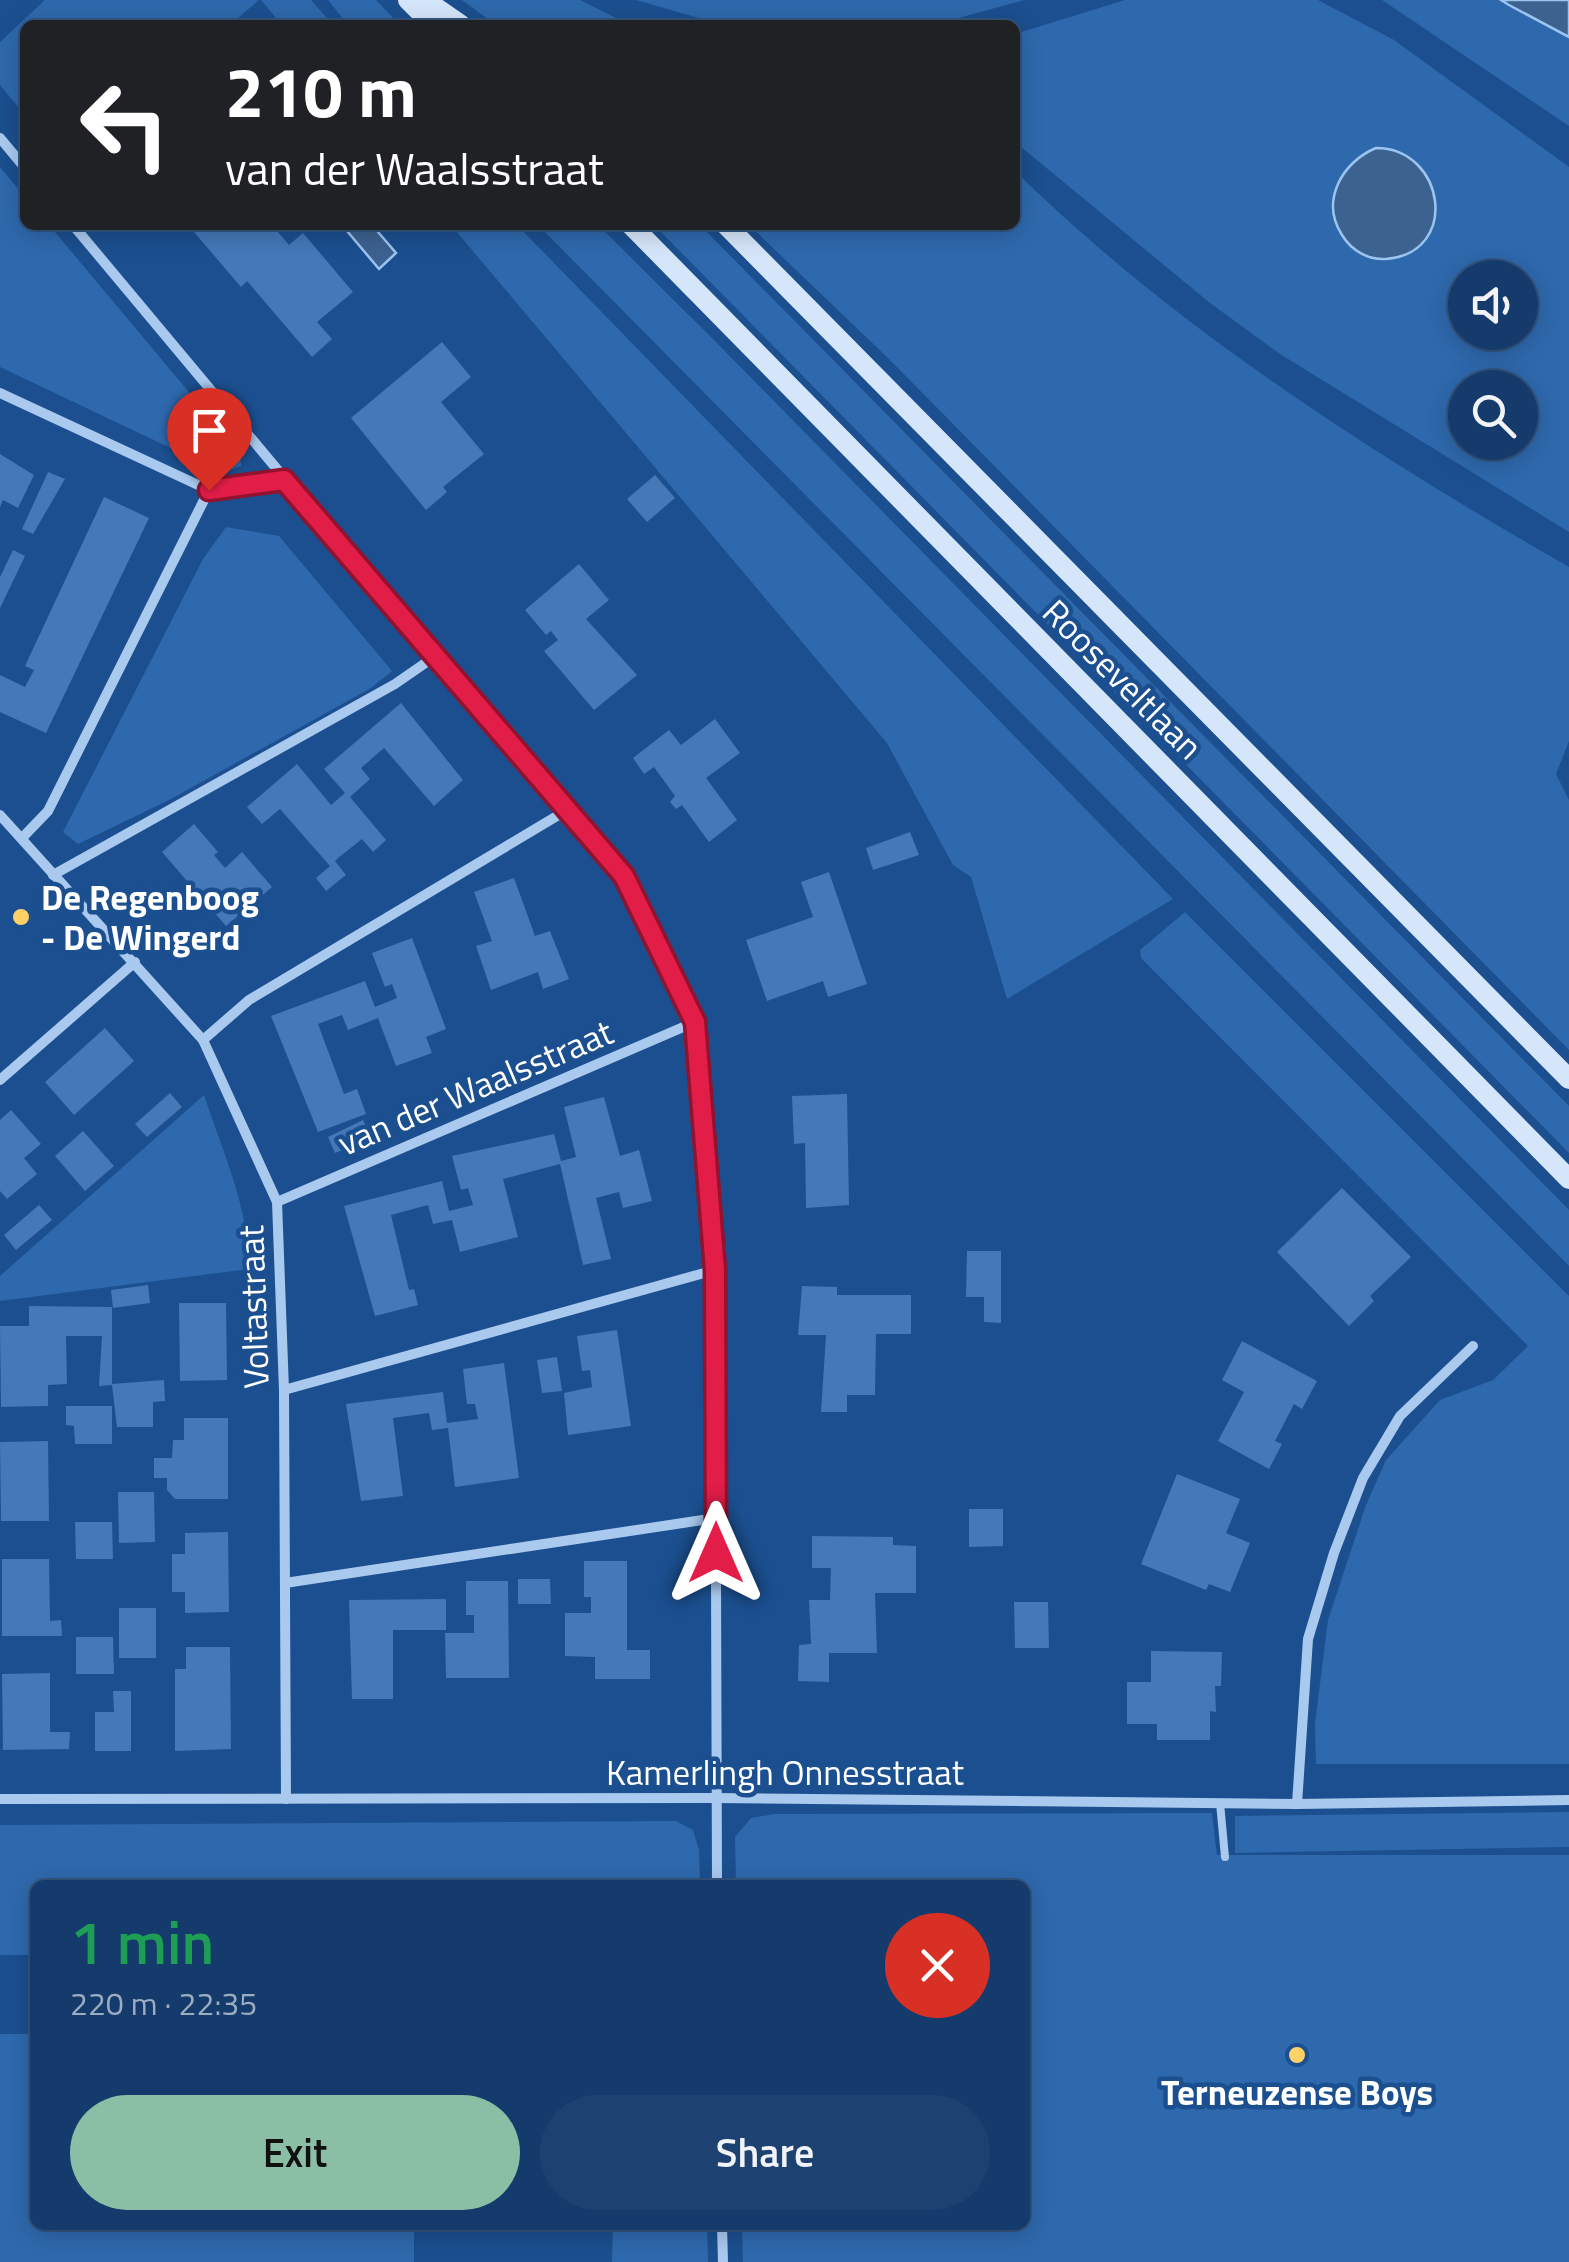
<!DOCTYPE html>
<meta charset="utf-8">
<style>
body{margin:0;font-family:"Titillium Web",sans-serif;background:#1d4271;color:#f1f3f6;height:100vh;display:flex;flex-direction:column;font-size:38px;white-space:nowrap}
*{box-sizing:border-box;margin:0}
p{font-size:32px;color:#9dadc1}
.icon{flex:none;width:55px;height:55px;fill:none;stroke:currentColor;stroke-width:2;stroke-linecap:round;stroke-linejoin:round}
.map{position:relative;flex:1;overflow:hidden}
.details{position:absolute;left:30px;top:1880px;width:1000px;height:350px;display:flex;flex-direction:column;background:#143b6b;border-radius:15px;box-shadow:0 5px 25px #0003,0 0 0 2px #33557e}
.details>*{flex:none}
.guide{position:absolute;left:20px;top:20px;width:1000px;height:210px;border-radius:15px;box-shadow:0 5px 25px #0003,0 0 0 2px #33557e;background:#202124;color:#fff;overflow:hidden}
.tools{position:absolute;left:1448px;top:260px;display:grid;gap:20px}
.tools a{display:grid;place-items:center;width:90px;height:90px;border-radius:50%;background:#143b6b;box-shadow:0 5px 25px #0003,0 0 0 2px #33557e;font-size:50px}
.pin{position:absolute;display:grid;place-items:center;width:85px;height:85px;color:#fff;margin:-102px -42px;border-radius:50% 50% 50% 0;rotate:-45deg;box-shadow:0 0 10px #0007}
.pin .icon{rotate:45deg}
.me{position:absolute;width:110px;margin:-55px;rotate:0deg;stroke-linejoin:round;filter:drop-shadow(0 0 8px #0008)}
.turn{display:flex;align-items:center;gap:35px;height:210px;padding:0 40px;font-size:45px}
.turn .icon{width:130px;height:130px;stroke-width:2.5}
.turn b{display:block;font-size:70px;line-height:85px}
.round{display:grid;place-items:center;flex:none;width:105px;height:105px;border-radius:52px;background:#1d4271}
.summary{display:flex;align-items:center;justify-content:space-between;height:170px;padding:0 40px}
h1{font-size:60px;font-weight:600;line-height:75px;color:#1e9e55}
.action{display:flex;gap:20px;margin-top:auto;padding:20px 40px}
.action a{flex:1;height:115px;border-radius:60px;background:#8abfa5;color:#111;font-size:40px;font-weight:600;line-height:115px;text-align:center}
.action a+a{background:#1d4271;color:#f1f3f6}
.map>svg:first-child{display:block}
</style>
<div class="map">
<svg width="1569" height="2262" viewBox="0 0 1569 2262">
<rect width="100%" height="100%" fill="#1b4f8f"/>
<g fill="#2e69ad" fill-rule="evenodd">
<polygon points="45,0 259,0 230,25 25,25 25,115 0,85 0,42"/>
<polygon points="261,0 311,0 333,25 282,25"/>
<polygon points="328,0 376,0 400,25 348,25"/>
<polygon points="462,0 580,0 630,25 496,25"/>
<polygon points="636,0 1024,0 933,25 723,25"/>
<path d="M1125,0H1318L1394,40L1569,167V532L1280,354L1210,303L1015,142V34ZM1465,278H1520V332H1465ZM1465,388H1520V442H1465Z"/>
<polygon points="1382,0 1501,0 1569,37 1569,126"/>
<polygon points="0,167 25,197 25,225 49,225 240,453 241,466 223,473 0,367"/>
<path d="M1015,171C1176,329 1374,455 1569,567V741L1556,774L1569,800V1050L888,358L749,225H1015Z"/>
<polygon points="451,225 517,225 1173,899 1007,999 971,877 953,865 887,743"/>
<polygon points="538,225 598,225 713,339 1569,1210 1569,1266"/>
<polygon points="654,225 700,225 1569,1106 1569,1153"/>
<polygon points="226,527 279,536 392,671 371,688 171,799 78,844 63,832 203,559"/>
<polygon points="1185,912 1569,1296 1569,1764 1316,1764 1315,1724 1328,1620 1366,1505 1386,1460 1440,1400 1493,1380 1528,1346 1141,958 1140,950"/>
<path d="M204,1095C223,1153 249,1207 249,1269L0,1301V1276Z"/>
<polygon points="1569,1812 1569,1847 1235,1853 1235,1816"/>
<polygon points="1212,1813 1217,1855 1569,1855 1569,2262 743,2262 742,2225 1025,2225 1025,1885 736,1885 735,1837 751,1818 775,1814"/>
<polygon points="676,1821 693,1830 699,1850 700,1885 35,1885 35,1955 0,1955 0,1825"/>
<polygon points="0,2034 35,2034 35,2225 414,2225 414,2262 0,2262"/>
<polygon points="613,2225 707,2225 708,2262 612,2262"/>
</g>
<g fill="#3c6290" stroke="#9cc4f0" stroke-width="2.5">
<polygon points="1501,0 1569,0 1569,37 1509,5"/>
<path d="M1376,148C1445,148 1461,253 1386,259C1368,260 1352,251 1342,235C1320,201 1342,162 1376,148Z"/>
<polygon points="342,225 372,225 396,253 379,269"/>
</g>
<g fill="#4478b7">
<polygon points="188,225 272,225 289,245 303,233 353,292 317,322 332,339 312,357 247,281 241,287"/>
<polygon points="442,342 471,377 441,402 484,454 443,487 447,492 426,510 351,418"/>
<polygon points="0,454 34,475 18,508 3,500 0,507"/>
<polygon points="48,472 65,479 33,534 22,529"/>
<polygon points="655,475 675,498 647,522 627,499"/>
<polygon points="104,497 149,518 46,733 0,712 0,675 25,687 34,670 25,666"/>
<polygon points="13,550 25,556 0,608 0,577"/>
<polygon points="579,564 609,600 586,619 637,675 594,710 544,651 558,640 551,631 546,635 525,610"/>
<polygon points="401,703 463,780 434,806 384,748 361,768 370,779 350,797 386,840 373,852 362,839 338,858 335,861 346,875 326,891 316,878 330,866 280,809 262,824 247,807 297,764 331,805 345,793 324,769"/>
<polygon points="715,719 740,753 706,778 737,820 709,842 682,805 676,809 670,802 675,796 654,767 644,774 633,758 669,730 681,745"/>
<polygon points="194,824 218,852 214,855 225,868 242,852 272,887 226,926 162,852"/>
<polygon points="910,832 919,855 873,870 866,848"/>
<polygon points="829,872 867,984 828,997 823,981 767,1001 746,940 813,917 801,882"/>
<polygon points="514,878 535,936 550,931 569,979 543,989 538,972 491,990 476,946 492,941 474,892"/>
<polygon points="412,938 446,1029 426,1037 432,1053 396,1066 378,1018 348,1030 342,1015 318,1024 344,1094 357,1089 366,1114 318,1132 271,1016 365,981 375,1007 397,998 392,984 385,987 372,953"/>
<polygon points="105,1028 134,1061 74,1115 45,1082"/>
<polygon points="170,1093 182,1107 147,1137 135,1124"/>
<polygon points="847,1094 849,1205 806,1208 805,1143 794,1144 792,1096"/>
<polygon points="604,1097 620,1156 639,1150 652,1201 623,1208 619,1192 596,1198 611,1259 583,1265 560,1164 503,1179 518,1237 460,1252 452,1220 433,1224 428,1205 391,1215 409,1290 414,1289 418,1305 375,1316 344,1206 442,1181 449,1211 473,1205 468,1188 461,1190 452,1156 554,1134 561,1161 576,1157 564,1107"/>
<polygon points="11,1110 41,1144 24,1158 37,1174 7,1199 0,1191 0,1120"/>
<polygon points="363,1120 371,1138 335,1153 328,1137"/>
<polygon points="83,1131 114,1166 85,1191 55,1156"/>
<polygon points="1342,1188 1411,1257 1370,1296 1374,1301 1349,1326 1277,1252"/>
<polygon points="39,1205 52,1220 16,1250 4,1235"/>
<polygon points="967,1251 1001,1251 1001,1323 984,1322 984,1297 966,1297"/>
<polygon points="148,1285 150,1303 113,1308 111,1290"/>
<polygon points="802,1286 837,1287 837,1295 911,1295 911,1334 876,1334 875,1395 847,1395 847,1412 821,1412 826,1335 798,1335"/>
<polygon points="179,1303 226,1303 227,1380 180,1381"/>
<polygon points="29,1306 112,1307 112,1384 164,1380 165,1401 153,1402 153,1427 117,1427 112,1385 99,1386 102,1336 66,1336 67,1384 48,1385 48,1406 1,1407 0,1326 29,1326"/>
<polygon points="617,1330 631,1426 568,1435 564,1393 592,1387 590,1370 582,1371 577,1336"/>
<polygon points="1242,1341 1317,1381 1302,1409 1294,1404 1275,1441 1282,1444 1269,1469 1218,1441 1244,1392 1222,1380"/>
<polygon points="557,1357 562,1391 542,1393 537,1360"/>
<polygon points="504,1363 519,1478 455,1487 448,1428 432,1430 429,1413 393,1418 403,1496 361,1501 346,1404 443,1392 447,1423 478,1419 475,1404 467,1404 463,1369"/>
<polygon points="66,1406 112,1406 112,1444 75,1444 74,1426 66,1425"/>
<polygon points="184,1418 228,1418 228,1499 175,1499 167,1490 167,1478 154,1478 154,1458 172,1458 173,1440 184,1440"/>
<polygon points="48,1441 49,1521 1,1521 0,1442"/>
<polygon points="1177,1474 1240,1499 1226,1533 1250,1543 1230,1592 1209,1584 1206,1590 1141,1564"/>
<polygon points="118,1492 154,1492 155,1542 119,1543"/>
<polygon points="969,1509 1003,1509 1003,1546 969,1547"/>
<polygon points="75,1522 112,1522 113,1559 76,1559"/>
<polygon points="228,1532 229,1612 185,1613 185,1592 172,1592 172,1554 185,1554 185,1533"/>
<polygon points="812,1536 893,1537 893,1545 916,1546 916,1593 875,1593 877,1653 829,1653 829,1682 798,1681 799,1645 811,1644 809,1600 830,1600 831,1568 812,1568"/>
<polygon points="2,1559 49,1559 50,1621 61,1620 62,1636 2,1636"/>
<polygon points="584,1561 627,1561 627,1650 650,1650 650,1679 595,1679 595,1657 565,1656 565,1613 591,1613 591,1597 584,1597"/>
<polygon points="518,1579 550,1579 551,1604 518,1604"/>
<polygon points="466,1581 508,1581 509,1678 446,1678 445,1633 474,1633 474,1615 466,1615"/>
<polygon points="446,1599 446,1630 393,1630 393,1699 352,1699 349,1600"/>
<polygon points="1014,1602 1048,1602 1049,1648 1015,1648"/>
<rect x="119" y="1608" width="37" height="50"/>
<polygon points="76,1637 113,1637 114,1674 76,1674"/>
<polygon points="230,1647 231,1749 175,1751 175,1669 186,1669 186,1647"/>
<polygon points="1151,1651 1222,1652 1221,1686 1215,1686 1216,1712 1210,1711 1210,1740 1157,1740 1157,1724 1127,1724 1127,1682 1151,1682"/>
<polygon points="50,1673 50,1732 70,1732 69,1749 3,1750 2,1674"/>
<polygon points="113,1691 131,1691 131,1751 95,1751 95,1712 114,1712"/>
</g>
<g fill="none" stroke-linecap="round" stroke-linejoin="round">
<polyline stroke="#a9c9ee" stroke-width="8" points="1220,1803 1225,1857"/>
<g stroke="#a9c9ee" stroke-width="10">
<polyline points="0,138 25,168"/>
<polyline points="73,225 434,657 624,876 695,1022 715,1270 717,1885"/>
<polyline points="0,393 209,490"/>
<polyline points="209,490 284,479"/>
<polyline points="0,815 203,1040 277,1202 284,1390 286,1799"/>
<polyline points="23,837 48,811 209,490"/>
<polyline points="53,875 395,684 434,657"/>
<polyline points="203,1040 249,1000 567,810"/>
<polyline points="0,1080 135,962"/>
<polyline points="277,1202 695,1022"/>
<polyline points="284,1390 715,1270"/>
<polyline points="285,1583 716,1518"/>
<polyline points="0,1799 715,1798 1297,1804 1569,1800"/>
<polyline points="1297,1804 1308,1639 1334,1553 1363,1478 1400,1416 1473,1346"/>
<polyline points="722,2225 723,2262"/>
</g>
<g stroke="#d6e6fa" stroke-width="20">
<polyline points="408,0 433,25"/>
<polyline points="425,0 461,25"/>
<polyline points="631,225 1569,1179"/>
<polyline points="726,225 1569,1079"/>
</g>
</g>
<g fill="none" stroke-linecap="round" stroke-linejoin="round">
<defs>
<polyline id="route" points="209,490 284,480 624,876 695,1022 715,1270 716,1553"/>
</defs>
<use href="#route" stroke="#92132f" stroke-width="25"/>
<use href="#route" stroke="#e11d48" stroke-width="18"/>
</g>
<g fill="#ffd166" stroke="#1b4f8f" stroke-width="4">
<circle cx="21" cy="917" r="10"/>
<circle cx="1297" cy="2055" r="10"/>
</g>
<g text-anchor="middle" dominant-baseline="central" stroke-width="9" stroke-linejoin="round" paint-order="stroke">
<g font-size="35" fill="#fff" stroke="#1b4f8f">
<text transform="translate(1123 679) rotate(45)">Rooseveltlaan</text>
<text transform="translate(475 1087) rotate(-23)">van der Waalsstraat</text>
<text transform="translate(253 1307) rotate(-92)">Voltastraat</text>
<text x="785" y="1772">Kamerlingh Onnesstraat</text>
</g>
<g font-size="35" font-weight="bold" fill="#fff" stroke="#1b4f8f" text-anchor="start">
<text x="41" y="897">De Regenboog<tspan x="41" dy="40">- De Wingerd</tspan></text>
<text x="1297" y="2092" text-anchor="middle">Terneuzense Boys</text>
</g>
</g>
</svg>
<div class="tools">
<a><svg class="icon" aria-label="sound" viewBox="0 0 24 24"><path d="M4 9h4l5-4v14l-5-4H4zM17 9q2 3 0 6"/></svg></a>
<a><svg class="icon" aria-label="search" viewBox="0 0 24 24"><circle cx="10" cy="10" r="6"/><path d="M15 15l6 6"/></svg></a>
</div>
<div class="pin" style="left:209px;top:490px;background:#d93025"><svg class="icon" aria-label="arrive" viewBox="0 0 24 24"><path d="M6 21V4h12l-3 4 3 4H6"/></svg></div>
<svg class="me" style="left:716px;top:1553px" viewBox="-20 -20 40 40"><path d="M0-17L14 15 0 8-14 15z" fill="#e11d48" stroke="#fff" stroke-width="4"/></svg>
<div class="guide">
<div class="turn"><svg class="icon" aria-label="left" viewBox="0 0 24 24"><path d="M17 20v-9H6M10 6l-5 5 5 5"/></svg><div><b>210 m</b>van der Waalsstraat</div></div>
</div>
<section class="details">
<div class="summary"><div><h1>1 min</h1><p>220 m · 22:35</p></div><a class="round" style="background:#d93025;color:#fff"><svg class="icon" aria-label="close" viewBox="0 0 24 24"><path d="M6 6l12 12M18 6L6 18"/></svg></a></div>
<div class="action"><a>Exit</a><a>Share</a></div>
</section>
</div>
